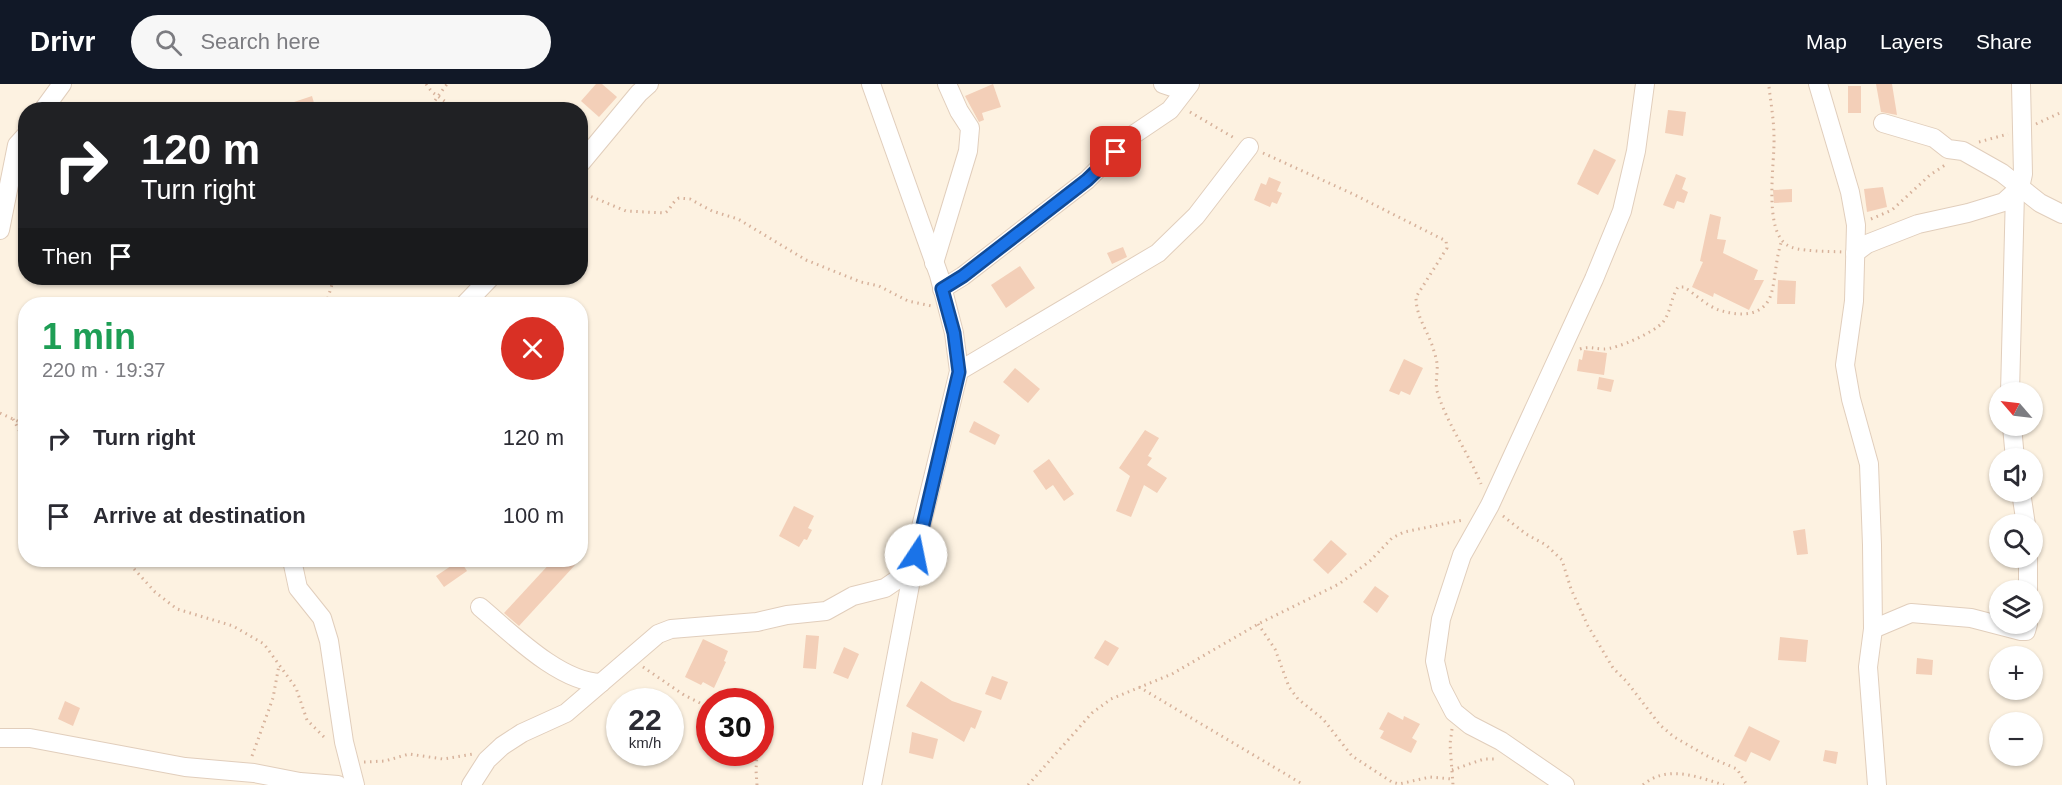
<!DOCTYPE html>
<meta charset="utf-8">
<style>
body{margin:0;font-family:Helvetica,sans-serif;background:#f7f7f7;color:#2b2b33;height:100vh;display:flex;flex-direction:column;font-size:22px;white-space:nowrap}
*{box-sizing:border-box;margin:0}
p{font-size:20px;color:#7c7c81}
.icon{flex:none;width:33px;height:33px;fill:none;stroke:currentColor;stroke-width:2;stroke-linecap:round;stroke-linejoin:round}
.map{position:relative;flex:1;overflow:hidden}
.drawer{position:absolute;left:18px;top:213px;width:570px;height:270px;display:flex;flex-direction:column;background:#fff;border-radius:24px;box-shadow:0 2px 4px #0004}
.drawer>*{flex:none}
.hud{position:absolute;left:18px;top:18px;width:570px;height:183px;border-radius:24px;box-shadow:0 2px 4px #0004;background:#202124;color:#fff;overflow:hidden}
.needle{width:39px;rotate:298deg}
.fabs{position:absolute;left:1989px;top:298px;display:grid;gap:12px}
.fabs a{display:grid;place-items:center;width:54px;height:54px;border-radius:50%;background:#fff;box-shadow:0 2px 4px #0004;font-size:30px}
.speed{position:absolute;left:606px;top:604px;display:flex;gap:12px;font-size:30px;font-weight:700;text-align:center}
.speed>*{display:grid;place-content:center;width:78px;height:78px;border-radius:50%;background:#fff;box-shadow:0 2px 4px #0004;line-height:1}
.speed small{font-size:15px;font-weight:400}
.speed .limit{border:9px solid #d22;background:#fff;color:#111}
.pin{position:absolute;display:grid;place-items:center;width:51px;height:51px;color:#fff;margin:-26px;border-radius:12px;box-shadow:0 3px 9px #0006}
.me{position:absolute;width:66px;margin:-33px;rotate:11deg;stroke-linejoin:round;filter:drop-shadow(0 0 4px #0008)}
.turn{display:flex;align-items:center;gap:21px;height:126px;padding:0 24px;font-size:27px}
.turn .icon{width:78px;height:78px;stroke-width:2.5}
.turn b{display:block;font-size:42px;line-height:51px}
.then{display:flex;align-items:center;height:57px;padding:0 24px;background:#0003;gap:12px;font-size:22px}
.round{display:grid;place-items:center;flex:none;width:63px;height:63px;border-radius:32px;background:#f7f7f7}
.headline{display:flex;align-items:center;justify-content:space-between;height:102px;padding:0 24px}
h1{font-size:36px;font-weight:700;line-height:45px;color:#1e9e55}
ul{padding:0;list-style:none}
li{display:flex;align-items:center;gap:18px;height:78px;padding:0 24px}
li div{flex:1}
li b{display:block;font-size:22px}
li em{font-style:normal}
header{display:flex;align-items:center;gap:36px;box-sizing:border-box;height:84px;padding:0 30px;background:#111827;color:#fff}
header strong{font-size:28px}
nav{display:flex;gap:33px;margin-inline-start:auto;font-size:21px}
.search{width:420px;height:54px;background:#f7f7f7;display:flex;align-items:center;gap:15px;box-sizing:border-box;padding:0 21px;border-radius:33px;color:#7c7c81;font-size:22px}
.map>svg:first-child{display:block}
</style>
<header>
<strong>Drivr</strong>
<div class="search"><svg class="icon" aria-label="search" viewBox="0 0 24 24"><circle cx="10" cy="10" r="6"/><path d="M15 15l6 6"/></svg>Search here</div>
<nav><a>Map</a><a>Layers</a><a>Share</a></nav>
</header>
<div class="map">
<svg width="2062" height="701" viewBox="0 0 2062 701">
<rect width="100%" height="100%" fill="#fdf2e1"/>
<g fill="#f3cfb8">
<polygon points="596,0 602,0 617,13 599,33 581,17"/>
<polygon points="993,0 1001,23 982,29 984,36 979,38 965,12"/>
<polygon points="1876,0 1892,0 1897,31 1881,28"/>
<rect x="1848" y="2" width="13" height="27"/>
<polygon points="312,12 316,26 280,26 279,23"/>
<polygon points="1668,26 1686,28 1683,52 1665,49"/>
<polygon points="1594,65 1616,76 1598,111 1577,100"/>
<polygon points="1676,90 1686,94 1682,105 1688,108 1684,119 1677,117 1674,125 1663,121"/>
<polygon points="1269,93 1281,98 1277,107 1282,109 1277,120 1272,118 1270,123 1254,116 1261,99 1266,101"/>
<polygon points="1883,103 1887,123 1867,128 1864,105"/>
<polygon points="1792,105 1792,118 1774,119 1773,106"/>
<polygon points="1710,130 1721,133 1717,155 1726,156 1723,169 1758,186 1754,196 1764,196 1749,226 1714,209 1713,213 1692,203 1703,178 1700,177"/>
<polygon points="1123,163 1127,173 1112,180 1107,169"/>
<polygon points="1020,182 1035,204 1006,224 991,201"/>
<polygon points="1778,196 1796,197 1795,220 1777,220"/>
<polygon points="1584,266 1607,269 1604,291 1577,287 1579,275 1582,276"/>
<polygon points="1404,275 1423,284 1410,311 1401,307 1399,311 1389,307"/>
<polygon points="1015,284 1040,305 1028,319 1003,298"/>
<polygon points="1599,293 1614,296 1611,308 1597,305"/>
<polygon points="974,337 1000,351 995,361 969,348"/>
<polygon points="1145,346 1159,354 1148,372 1152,374 1147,381 1167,394 1157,409 1144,401 1131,433 1116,427 1130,392 1119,384"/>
<polygon points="1049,375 1074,410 1064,417 1053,401 1046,406 1033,387"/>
<polygon points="794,422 814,432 808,444 812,446 807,456 804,455 799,463 779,452"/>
<polygon points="1805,445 1808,470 1797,471 1793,447"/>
<polygon points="1331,456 1347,470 1328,490 1313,476"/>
<polygon points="460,476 467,487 444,503 436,492"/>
<polygon points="553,476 569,476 575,481 519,542 504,529"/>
<polygon points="1375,502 1389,512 1377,529 1363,518"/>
<polygon points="806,551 819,552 816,585 803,584"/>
<polygon points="1780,553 1808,556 1806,578 1778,576"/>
<polygon points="703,555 728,567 724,577 726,578 714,604 703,598 701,601 685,593"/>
<polygon points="1105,556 1119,564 1108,582 1094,574"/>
<polygon points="844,563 859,570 848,595 833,589"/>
<polygon points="1917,574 1933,576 1932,591 1916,590"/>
<polygon points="992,592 1008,598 1001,616 985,610"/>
<polygon points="921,597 952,617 982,627 975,645 971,643 964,658 906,622"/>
<polygon points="65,617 80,624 73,642 58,635"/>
<polygon points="1388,628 1403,636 1404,632 1420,640 1412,654 1417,657 1411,669 1380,654 1384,647 1379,645"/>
<polygon points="1749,642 1780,657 1770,677 1751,668 1746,678 1734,672"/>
<polygon points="912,648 938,655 933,675 909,669"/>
<polygon points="1825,666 1838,668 1836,680 1823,677"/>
</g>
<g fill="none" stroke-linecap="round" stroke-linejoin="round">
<defs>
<g id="minor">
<polyline points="871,0 939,191 954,249 959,287 921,443 872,701"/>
<polyline points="1163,0 1184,7"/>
<polyline points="1818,0 1850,108 1856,141 1854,217 1845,281 1851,315 1869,380 1872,461 1873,545 1868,583 1877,701"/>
<polyline points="43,26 62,0"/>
<polyline points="1883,39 1934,54 1948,65 1963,67 2002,89 2040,119 2062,130"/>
<polyline points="580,80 639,9 649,0"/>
<polyline points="0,146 17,61 26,51"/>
<polyline points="1855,169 1867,160 1918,140 1968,129 2004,118 2015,108 2021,99 2023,90 2021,0"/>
<polyline points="934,179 968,67 970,44 959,27 947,0"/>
<polyline points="942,205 963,192 1087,96 1130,53 1170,26 1190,0"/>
<polyline points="465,220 490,194"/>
<polyline points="959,287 1158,169 1196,132 1249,63"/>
<polyline points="2010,309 2015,108"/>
<polyline points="2012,342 2015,375"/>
<polyline points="2021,408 2026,441"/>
<polyline points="2028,474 2028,507"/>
<polyline points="292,476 298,504 322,534 329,557 344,658 355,701"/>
<path d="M480,523C511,549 559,598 601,599"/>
<polyline points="1873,545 1911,529 1971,534 2021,547 2026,547 2028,540"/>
<polyline points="0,654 30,654 185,683 254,689 300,698 338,701"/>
<polyline points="471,701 487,676 502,662 522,649 566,629 658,550 671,545 757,538 787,531 826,527 853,512 885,504 904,491 913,477"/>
<polyline points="1565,701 1501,657 1470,641 1454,628 1441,603 1435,577 1441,535 1462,471 1490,421 1594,195 1622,127 1636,67 1645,0"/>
</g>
</defs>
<use href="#minor" stroke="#e1cebc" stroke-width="20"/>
<g stroke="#d7b29b" stroke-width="3" stroke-dasharray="1.5 4.5" stroke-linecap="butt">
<polyline points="426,0 432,8 457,26"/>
<path d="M1769,3C1771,20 1774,37 1774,54C1775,77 1763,146 1787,161C1797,168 1828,167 1842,168"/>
<polyline points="428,26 447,0"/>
<polyline points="1190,28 1236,55"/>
<polyline points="2036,40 2062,28"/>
<polyline points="1979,58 2008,50"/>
<path d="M1263,69L1353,110L1446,157L1447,164L1416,213C1416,232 1426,244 1432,261C1434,267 1436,273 1437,279C1438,288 1435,298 1437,307C1447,340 1468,368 1481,400"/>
<path d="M580,108L626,127L665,129C671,125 672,118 679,114L690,115L712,127L738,135L806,176L861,198L879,202L908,217L932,222"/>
<polyline points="1871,135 1892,126 1930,91 1945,81"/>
<polyline points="326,220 334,194"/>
<path d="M1580,265C1589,262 1595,265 1604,265C1617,265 1655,248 1663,238C1671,228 1671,213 1678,203H1684C1695,210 1707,222 1719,226C1741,233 1766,233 1772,207C1776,190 1776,173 1782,156"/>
<polyline points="0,329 26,341"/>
<polyline points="13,335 26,359"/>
<polyline points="1503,432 1526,450 1546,461 1562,476 1571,505 1588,542 1613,584 1627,598 1660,641 1674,653 1709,673 1737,685 1747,701"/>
<polyline points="126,476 155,508 177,525 233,542 264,560 296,604 307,636 327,656"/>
<polyline points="1258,540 1275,565 1289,603 1298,615 1323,635 1352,672 1392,698 1399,700 1430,693 1452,695"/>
<polyline points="643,583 684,611 710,624"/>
<polyline points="1139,603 1304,701"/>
<polyline points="1452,645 1450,660 1453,701"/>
<polyline points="252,672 273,614 279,581"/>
<polyline points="364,678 385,677 409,670 443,675 473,670"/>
<polyline points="1452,686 1484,675 1496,675"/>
<polyline points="757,701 756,686 757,669"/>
<polyline points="1028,701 1092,629 1111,615 1172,590 1258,540 1339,500 1370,477 1392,454 1404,448 1463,436"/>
<path d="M1643,701C1667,680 1698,693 1724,701"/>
</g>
<use href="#minor" stroke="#fff" stroke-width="18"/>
</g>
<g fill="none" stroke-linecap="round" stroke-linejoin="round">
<defs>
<polyline id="route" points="916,471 959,288 954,249 942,205 963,192 1087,96 1116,68"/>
</defs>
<use href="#route" stroke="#114b97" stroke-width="15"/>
<use href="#route" stroke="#1a73e8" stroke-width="10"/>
</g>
</svg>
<div class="fabs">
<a><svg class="needle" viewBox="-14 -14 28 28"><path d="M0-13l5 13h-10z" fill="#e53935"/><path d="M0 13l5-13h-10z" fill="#7c7c81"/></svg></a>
<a><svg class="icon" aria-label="sound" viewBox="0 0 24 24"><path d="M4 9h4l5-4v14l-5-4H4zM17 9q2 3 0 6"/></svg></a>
<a><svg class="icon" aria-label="search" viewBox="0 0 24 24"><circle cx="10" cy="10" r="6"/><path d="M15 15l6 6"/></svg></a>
<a><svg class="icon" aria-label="layers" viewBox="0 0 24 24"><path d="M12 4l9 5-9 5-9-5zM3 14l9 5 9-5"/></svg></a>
<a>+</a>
<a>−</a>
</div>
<div class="speed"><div>22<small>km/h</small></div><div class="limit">30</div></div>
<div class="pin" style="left:1116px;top:68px;background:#d93025"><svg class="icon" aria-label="arrive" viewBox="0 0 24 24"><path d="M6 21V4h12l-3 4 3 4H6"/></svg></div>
<svg class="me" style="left:916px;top:471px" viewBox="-20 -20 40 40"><circle r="19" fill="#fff"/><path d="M0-13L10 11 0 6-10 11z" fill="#1a73e8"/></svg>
<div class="hud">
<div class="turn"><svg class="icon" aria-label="right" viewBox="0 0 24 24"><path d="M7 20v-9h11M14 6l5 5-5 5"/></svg><div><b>120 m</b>Turn right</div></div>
<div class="then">Then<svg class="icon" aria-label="arrive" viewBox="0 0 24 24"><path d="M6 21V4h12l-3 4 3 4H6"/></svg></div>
</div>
<section class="drawer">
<div class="headline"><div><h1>1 min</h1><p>220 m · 19:37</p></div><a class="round" style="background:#d93025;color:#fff"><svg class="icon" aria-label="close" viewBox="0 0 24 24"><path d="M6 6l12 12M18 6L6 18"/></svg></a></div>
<ul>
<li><svg class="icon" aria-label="right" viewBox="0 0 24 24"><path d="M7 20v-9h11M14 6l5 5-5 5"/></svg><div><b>Turn right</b></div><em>120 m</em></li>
<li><svg class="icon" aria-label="arrive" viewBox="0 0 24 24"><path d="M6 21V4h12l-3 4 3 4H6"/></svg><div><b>Arrive at destination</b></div><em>100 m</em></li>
</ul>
</section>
</div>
